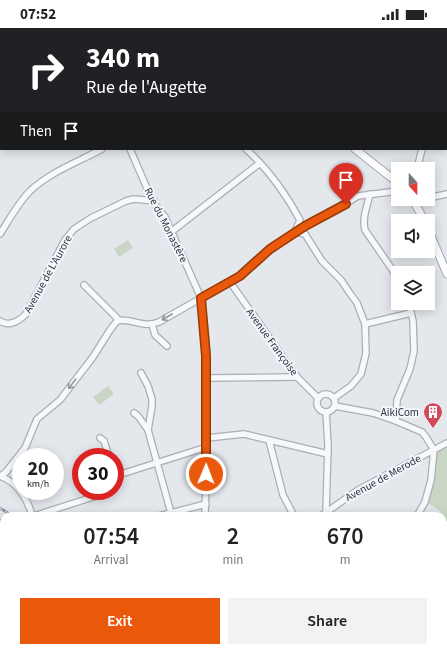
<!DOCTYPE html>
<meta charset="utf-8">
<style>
body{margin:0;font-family:"Source Sans 3",sans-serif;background:#f2f2f2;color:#222;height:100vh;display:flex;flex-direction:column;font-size:15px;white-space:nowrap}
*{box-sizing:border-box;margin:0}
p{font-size:13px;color:#767676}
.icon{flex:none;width:22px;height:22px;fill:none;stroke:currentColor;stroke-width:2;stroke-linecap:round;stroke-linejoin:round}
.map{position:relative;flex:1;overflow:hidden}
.panel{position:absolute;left:0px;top:484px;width:447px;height:140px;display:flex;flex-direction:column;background:#fff;border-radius:12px 12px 0 0;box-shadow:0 2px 10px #0003}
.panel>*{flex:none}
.banner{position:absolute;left:0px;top:0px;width:447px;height:122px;box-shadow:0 2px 10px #0003;background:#202124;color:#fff;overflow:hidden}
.needle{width:26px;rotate:159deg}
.tools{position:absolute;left:391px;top:134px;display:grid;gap:8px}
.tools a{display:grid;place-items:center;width:44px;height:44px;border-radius:0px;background:#fff;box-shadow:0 2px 10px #0003;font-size:20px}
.speed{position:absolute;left:12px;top:420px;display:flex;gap:8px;font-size:20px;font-weight:700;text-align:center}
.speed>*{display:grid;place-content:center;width:52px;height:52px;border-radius:50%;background:#fff;box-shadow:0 2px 10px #0003;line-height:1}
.speed small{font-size:10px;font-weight:400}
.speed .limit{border:6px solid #d22;background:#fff;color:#111}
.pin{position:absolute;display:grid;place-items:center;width:34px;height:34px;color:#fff;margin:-41px -17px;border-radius:50% 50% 50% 0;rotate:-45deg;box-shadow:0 0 4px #0007}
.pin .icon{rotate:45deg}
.me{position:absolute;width:44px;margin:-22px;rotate:1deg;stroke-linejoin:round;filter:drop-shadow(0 0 3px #0008)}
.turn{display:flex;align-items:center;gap:14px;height:84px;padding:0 20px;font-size:18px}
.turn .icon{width:52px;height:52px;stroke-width:2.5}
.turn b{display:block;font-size:28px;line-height:34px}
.then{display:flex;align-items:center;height:38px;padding:0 20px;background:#0003;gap:8px;font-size:15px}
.eta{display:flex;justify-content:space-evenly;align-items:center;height:68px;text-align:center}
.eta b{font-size:24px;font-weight:600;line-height:28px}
.primary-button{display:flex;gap:8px;margin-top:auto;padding:8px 20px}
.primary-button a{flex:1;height:46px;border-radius:0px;background:#ea580c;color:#fff;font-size:16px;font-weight:600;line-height:46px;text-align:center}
.primary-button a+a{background:#f2f2f2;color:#222}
.status{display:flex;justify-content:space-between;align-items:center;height:28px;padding:0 20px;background:#fff;direction:ltr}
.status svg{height:11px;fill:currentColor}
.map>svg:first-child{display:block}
</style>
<div class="status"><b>07:52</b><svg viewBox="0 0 49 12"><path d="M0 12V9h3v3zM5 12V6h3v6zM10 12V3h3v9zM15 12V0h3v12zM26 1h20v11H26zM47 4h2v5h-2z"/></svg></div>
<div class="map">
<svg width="447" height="624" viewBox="0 0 447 624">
<rect width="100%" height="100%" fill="#e4e7ec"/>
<g fill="#c9d6c5">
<polygon points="128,212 133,220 119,229 114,221"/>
<polygon points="108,358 114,366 99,377 93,369"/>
<polygon points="447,420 447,624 361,624 361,620 443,620 444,486 428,475 434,450 435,425"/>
</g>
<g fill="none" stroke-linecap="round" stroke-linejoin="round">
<g stroke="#9fb4cc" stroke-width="1">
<polyline points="443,580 447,567"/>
<polyline points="429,624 430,620"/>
</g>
<defs>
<g id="minor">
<polyline points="74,0 74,1"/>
<polyline points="179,0 179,1"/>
<polyline points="326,0 327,1"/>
<polyline points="130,121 149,165 155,177 165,189 201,270 206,315 207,350 207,410 205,488"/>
<path d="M246,121C268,141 286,166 300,192L295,204"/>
<polyline points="417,141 422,121"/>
<path d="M370,166C367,178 362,190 365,202L398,250"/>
<polyline points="428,170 447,166"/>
<polyline points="171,204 260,135"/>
<polyline points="295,204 305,206 322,233 341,252 349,264 357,275 365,296 366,325 361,346 351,358 334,370"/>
<path d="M0,206C9,192 18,175 30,163C50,144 78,134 102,121"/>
<polyline points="230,254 297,349 318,370"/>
<polyline points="84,257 117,290 117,293"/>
<path d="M0,293C9,299 19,293 26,286L65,212L74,201L91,190L126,173L134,171L154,173"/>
<polyline points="152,296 155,307 167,318"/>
<polyline points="365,296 411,285"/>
<polyline points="141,345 148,358 152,371 152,378 148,402 171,485"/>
<polyline points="207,350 297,349"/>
<circle cx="326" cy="375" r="9"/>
<polyline points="335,378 373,385 396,393 422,404 426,409 434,422 431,452 425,474 417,488"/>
<polyline points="326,384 328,417 326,484"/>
<polyline points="134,385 138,388 148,402"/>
<polyline points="396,393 397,372 410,341 414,323 413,293 409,275"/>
<polyline points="100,410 104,413 109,429"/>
<polyline points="207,410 244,406 328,426"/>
<polyline points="269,412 283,467 294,488"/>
<path d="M0,448C17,454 28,471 32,488"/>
<path d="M1,448L6,444L25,420L37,391L60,372L93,329L110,302L117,293C131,289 142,301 159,294L240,248L270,221L305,198L334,183L358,168L398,163"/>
<polyline points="115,448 207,419"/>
<polyline points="34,488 102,466 105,463"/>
<polyline points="159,488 206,476"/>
<polyline points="321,488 358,462 447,415"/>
<polyline points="0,521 4,523"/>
<polyline points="4,597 4,606"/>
<polyline points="16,620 17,624"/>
<polyline points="194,620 200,624"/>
<polyline points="236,620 236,624"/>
<polyline points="289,620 291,624"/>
<polyline points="59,624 61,620"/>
<polyline points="113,624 113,620"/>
<polyline points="183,624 185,620"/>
<polyline points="359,624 359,620"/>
</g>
<g id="major">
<polyline points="266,0 266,1"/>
<polyline points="355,121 398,155"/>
<polyline points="412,171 425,193"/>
<polyline points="428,201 447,246"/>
</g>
</defs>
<use href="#minor" stroke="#a9aeb7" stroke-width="8"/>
<use href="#major" stroke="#a3abb8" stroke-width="9"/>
<use href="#minor" stroke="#f7f8fa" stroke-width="5.5"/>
<use href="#major" stroke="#fff" stroke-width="7"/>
<defs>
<g id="rail">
<polyline points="0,480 13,488"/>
<polyline points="0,492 4,494"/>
</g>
</defs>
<use href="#rail" stroke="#7d8696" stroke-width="2.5"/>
<use href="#rail" stroke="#f4f6f9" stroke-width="1" stroke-dasharray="3" stroke-linecap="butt"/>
</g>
<defs><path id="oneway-shaft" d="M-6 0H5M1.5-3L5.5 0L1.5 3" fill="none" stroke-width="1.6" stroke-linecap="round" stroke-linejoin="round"/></defs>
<g stroke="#9196a0">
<use href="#oneway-shaft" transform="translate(167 289) rotate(150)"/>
<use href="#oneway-shaft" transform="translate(72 356) rotate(127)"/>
</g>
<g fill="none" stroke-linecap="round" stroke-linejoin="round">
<defs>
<polyline id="route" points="206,446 206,328 201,270 240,248 270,221 305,198 346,176"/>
</defs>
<use href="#route" stroke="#983908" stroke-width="10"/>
<use href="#route" stroke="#ea580c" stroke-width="7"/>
</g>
<defs>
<symbol id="building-pin" viewBox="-11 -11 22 30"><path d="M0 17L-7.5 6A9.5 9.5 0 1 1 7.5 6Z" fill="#d1495b" stroke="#f4f6f9"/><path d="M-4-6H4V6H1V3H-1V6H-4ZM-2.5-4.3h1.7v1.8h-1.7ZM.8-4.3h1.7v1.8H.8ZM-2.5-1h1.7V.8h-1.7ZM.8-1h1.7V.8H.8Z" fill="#fff"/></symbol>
</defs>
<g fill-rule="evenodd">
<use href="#building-pin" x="422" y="373" width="22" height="30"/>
</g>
<g text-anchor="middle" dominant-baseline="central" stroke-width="4" stroke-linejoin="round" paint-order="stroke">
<g font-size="11" fill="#2b3445" stroke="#f4f6f9">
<text transform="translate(166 197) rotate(63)">Rue du Monastère</text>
<text transform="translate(48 246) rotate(-61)">Avenue de L'Aurore</text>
<text transform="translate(272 314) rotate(54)">Avenue Françoise</text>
<text transform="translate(383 450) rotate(-29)">Avenue de Merode</text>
</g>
<g font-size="11" fill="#2b3445" stroke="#f4f6f9" text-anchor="end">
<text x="419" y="384">AikiCom</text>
</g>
</g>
</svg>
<div class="tools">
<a><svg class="needle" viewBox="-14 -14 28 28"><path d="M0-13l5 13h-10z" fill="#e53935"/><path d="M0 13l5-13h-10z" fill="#767676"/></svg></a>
<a><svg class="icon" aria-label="sound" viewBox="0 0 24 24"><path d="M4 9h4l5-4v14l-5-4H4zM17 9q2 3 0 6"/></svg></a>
<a><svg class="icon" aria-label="layers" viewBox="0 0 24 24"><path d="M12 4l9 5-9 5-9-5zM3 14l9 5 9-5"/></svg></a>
</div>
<div class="speed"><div>20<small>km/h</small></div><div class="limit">30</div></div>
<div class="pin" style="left:346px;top:176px;background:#d93025"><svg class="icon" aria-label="arrive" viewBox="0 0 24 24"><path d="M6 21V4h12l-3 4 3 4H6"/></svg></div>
<svg class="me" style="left:206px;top:446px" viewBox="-20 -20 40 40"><circle r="17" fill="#ea580c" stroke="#fff" stroke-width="3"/><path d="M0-11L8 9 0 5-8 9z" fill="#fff"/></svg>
<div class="banner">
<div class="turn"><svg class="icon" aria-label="right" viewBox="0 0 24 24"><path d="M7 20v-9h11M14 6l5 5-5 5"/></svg><div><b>340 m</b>Rue de l'Augette</div></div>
<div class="then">Then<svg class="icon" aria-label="arrive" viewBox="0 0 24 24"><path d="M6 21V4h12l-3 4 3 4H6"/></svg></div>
</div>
<section class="panel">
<div class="eta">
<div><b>07:54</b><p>Arrival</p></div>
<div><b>2</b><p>min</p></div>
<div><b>670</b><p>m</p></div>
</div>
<div class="primary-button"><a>Exit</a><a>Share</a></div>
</section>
</div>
